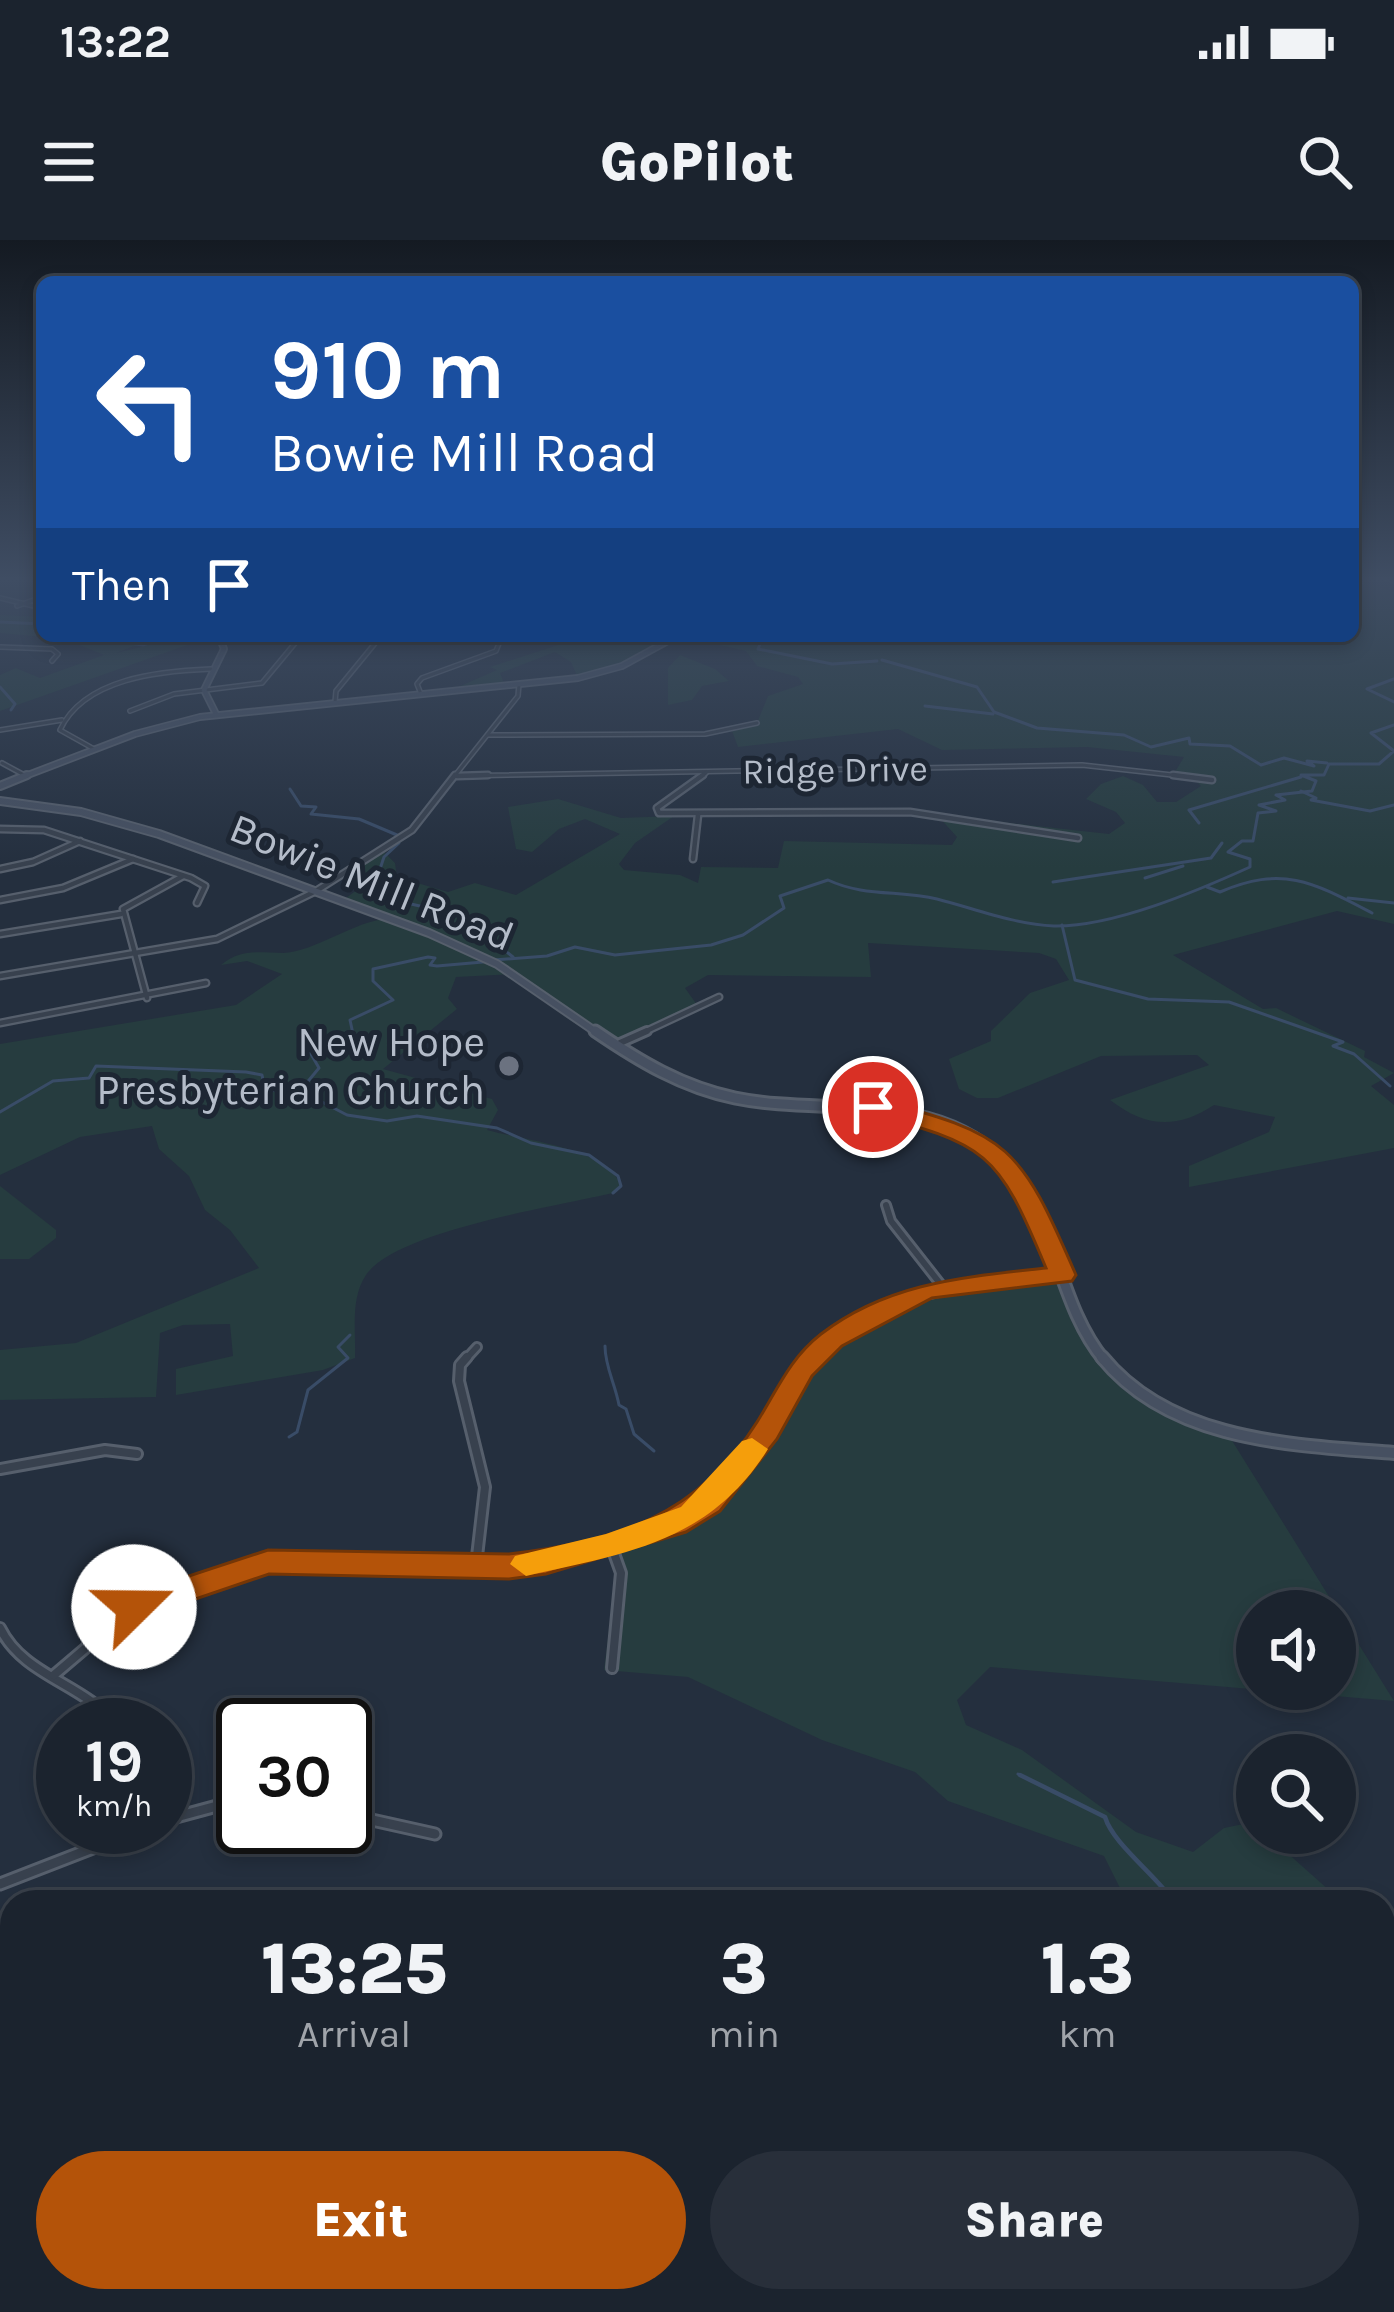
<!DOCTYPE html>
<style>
body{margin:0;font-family:Karla,sans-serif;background:#282f3a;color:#f1f3f6;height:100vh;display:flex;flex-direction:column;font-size:45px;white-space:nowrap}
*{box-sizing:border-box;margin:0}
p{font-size:39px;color:#a0a4aa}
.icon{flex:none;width:66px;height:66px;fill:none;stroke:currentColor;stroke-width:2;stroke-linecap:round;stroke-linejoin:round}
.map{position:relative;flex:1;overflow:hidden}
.details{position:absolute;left:0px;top:1650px;width:1395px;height:423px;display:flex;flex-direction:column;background:#1b232e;border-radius:36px 36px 0 0;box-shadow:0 6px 18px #0003,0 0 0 3px #39404a}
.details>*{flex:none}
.top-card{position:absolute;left:36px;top:36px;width:1323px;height:366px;border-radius:18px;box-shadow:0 6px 18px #0003,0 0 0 3px #39404a;background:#1a4fa0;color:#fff;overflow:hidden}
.fabs{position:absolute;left:1236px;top:1350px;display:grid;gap:24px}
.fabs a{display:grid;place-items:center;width:120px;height:120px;border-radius:50%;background:#1b232e;box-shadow:0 6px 18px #0003,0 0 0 3px #39404a;font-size:60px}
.speed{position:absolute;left:36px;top:1458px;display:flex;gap:24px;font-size:60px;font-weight:700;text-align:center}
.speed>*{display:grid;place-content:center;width:156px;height:156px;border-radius:50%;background:#1b232e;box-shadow:0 6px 18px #0003,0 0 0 3px #39404a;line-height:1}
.speed small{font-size:30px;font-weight:400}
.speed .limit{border:6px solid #111;border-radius:18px;background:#fff;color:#111}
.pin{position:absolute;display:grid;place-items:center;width:102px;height:102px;color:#fff;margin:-51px;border:6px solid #fff;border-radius:50%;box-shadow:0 3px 12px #0007}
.me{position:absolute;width:132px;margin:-66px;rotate:68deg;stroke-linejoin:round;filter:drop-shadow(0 0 9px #0008)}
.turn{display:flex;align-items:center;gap:42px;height:252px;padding:0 36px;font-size:54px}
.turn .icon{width:156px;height:156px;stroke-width:2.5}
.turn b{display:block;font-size:84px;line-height:102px}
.then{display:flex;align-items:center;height:114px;padding:0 36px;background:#0003;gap:24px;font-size:45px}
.eta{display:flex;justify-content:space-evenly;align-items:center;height:204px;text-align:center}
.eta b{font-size:72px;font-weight:800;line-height:84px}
.button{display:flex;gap:24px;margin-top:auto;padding:24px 36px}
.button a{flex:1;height:138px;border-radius:72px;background:#b45309;color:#fff;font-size:48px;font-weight:800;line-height:138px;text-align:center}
.button a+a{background:#282f3a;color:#f1f3f6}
.status{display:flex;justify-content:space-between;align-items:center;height:84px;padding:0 60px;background:#1b232e;direction:ltr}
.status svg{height:33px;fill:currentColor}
header{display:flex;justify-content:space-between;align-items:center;height:156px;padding:0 36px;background:#1b232e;font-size:54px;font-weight:800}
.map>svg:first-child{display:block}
</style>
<div class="status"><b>13:22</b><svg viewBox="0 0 49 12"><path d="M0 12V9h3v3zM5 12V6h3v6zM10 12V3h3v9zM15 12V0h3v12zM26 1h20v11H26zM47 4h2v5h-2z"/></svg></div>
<header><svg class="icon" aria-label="menu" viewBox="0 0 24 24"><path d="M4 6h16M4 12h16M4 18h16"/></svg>GoPilot<svg class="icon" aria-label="search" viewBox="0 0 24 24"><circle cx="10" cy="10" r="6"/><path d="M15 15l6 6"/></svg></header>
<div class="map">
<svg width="1394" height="2072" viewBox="0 0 1394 2072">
<rect width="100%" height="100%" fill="#242f3e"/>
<g fill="#263c3f" fill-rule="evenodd">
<path d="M1353,338L1394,352V684L1337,671L1173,715L1263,769L1276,768L1365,811L1364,817L1394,833L1371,846L1394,865V908L1189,947V926L1269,892L1275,877L1214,865C1176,890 1145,887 1110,860L1209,825L1197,815L1101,816L998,858H977L959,849L949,819L991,801V791L1030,753L1069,740L1056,719L1039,713L868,703L871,737L708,735L685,748L700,769L620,803L513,734L456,737L448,758L457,769L383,829L492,859L498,870L487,890C522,900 609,908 621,946L613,953C558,966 395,991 366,1035C350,1059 356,1090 355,1118L323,1130L176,1155V1129L233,1116L230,1084L183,1085L160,1093L156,1157L0,1160V1110L76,1103L259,1028L230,990L205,970L189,936L159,909L152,886L80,897L0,935V804L236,765L282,734L247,721L221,725C242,708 259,713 283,713C315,712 356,680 387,679L342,661L369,641L361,623L382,610L395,623L397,637L448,652L475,643L516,655L620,594L585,579L559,589L532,612L516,609L508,567L558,559L621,578L674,576L635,603L619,624L624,630L680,635L698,643L701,627L778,628L784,601L952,605L957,597L937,575L1109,594L1125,583L1116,572L1086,559L1101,544L1123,536L1143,545L1157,562H1176L1201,546L1189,534L1175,532L1184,517L1087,507L942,510L898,489L738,507L732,491L757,483L768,456L803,444L798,437L757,426L746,411L702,401L700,396L743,402L739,396H1353Z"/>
<polygon points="0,375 42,377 42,396 160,396 116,413 187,396 210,397 0,471 0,435 16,428 40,438 104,415 65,399 0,393"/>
<polygon points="586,396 671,400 622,426 578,438 571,422 555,412 500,433 504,443 456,448 497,430 490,427"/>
<polygon points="680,415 715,429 729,441 702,446 692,460 668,465 668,428"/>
<polygon points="0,946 56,990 56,998 29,1019 0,1019"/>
<path d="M1062,1035L1102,1119L1170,1169L1226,1191L1394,1461L990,1427L957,1460L966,1485L1022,1510L1136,1592L1193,1612L1224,1588L1253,1582L1257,1593H1265L1330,1651L1328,1662H1127L1104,1616L948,1561L915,1532L822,1500L688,1437L604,1430L616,1334L611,1305C643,1294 677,1286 705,1266C755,1227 779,1135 834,1098C919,1042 967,1045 1062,1035ZM1257,1371H1335V1449H1257Z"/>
<polygon points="12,1962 12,2061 402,2061 406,2071 0,2072 0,1972"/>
</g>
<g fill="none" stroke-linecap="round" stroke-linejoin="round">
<g stroke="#394c67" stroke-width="3">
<polyline points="0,382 42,384"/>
<polyline points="83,396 143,405 171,396"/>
<polyline points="751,396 761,402 758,409 832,424 877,421"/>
<polyline points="882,420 977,447 994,472 1037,488 1124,495 1151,507 1189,498 1190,504 1230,506 1261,525 1284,518 1314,526 1307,521 1327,523"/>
<polyline points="1394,439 1367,449 1394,462"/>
<polyline points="0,447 15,464 11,470"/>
<polyline points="925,466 993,474"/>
<polyline points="290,549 301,566 316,567 311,574 359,579 397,595"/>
<polyline points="1301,551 1316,558 1311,560 1370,571 1394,565"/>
<polyline points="1199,583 1189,570 1301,537"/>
<polyline points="386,635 379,632 384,617 399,603"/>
<polyline points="390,636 405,643"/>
<polyline points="1145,638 1183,626"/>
<polyline points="1053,642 1211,618 1222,603"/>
<path d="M1207,647L1220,652C1283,625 1313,642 1372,673"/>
<polyline points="408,656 402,662 460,675 513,717"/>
<polyline points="1348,658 1394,663"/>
<polyline points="1062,685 1075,740 1148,759 1229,762 1343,802 1333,806 1354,814 1390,846"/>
<path d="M493,720L547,716L575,707L615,715L711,705L743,695L784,668L780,656L828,640C864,657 900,650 937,659C976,669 1013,684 1054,686C1113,687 1197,651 1250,627V619L1228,612L1242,601H1253L1258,573L1276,571L1259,565L1285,560L1276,555L1312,551L1316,541L1301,535H1324L1329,524H1379L1394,511L1371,493L1394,485"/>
<polyline points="303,852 347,875 387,881 417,876 497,888 531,903 589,915 618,936 621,946 613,953"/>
<polyline points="0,872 53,841 89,838 96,826 246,832 262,835 265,850 300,851 319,828 307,807 353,794 350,780 393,760 373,741 373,729 428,717 435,718 430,725 437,726 483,722"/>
<path d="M605,1106C605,1127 615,1143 619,1165L626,1169L634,1194L654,1211"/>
<polyline points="289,1197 297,1192 308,1150 348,1118 338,1107 350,1095"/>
<polyline points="1018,1534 1026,1538"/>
</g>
<g stroke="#394c67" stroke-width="4.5">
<path d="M1020,1535L1105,1577C1113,1604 1156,1635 1174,1662"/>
<polyline points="1383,1764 1394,1768"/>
<polyline points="1160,2061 1171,2072"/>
</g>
<defs>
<g id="street-far4">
<polyline points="1386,338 1394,341"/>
<polyline points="0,358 42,368"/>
<polyline points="17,366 42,357"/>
<polyline points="0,407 52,409 58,414 52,421"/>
<polyline points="421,454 417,444 422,438 496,411 502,396"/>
<polyline points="335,462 336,451 381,396"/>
<polyline points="130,471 174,454 262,443 301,396"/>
<polyline points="0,490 62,480"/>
<polyline points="488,495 705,494 757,483"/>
<path d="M94,509L60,490C84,438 160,431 211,429"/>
<polyline points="2,523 26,536"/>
<polyline points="457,536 1082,525 1199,538"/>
<polyline points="453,538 518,456 519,444"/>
<polyline points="698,538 706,533"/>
</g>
<g id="street-far3">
<polyline points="703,535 657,568 659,573 910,572 1078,598"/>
<polyline points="1173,535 1212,540"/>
<polyline points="457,536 488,535"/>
<polyline points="0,589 44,590 191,638 205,646 197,663"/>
<polyline points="693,619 698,575"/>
<polyline points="0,629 33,622 80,601"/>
<polyline points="0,660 63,648 133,619"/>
<polyline points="0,694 121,674"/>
<polyline points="0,736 217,699 316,651 412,590 455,535"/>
<polyline points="147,758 123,669 183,636"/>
<polyline points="0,783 206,743"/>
<polyline points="640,794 719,757"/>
</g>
<g id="street-far2">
<polyline points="620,803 647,791"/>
<polyline points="886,965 891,981 942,1046"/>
<polyline points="465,1120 477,1107"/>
<path d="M811,1120C883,1048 966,1046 1061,1035"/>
</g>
<g id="street-far1">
<polyline points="467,1117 460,1125 459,1141 485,1247 476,1325"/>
<polyline points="0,1229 105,1210 137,1214"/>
<polyline points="611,1305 621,1333 612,1428"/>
<path d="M0,1388C24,1437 84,1443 116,1485"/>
<polyline points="54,1435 134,1367 243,1327 292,1320 509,1326 546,1322 675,1284 709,1263 766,1192 800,1131 814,1117"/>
</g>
<g id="street">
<polyline points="345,1574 435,1594"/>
<polyline points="165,1580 243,1559"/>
<polyline points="0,1644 147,1587"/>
</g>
<g id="secondary-far3">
<polyline points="216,474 204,450 224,409 219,396"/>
<polyline points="20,538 135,494 200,477 578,438 622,426 677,396"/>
</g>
<g id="secondary-far2">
<polyline points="0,546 27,535"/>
<polyline points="0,561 81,572 159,594 429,693 497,724 599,794"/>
</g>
<path id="secondary-far1" d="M595,791C639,821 682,847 735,858C822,876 928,850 999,917C1057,971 1055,1061 1104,1120"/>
<path id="secondary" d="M1102,1117C1171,1202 1293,1205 1394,1213"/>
</defs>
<use href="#street-far4" stroke="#565f6c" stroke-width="6"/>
<use href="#street-far3" stroke="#565f6c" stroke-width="9"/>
<use href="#street-far2" stroke="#565f6c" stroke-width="12"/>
<use href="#street-far1" stroke="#565f6c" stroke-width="14"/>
<use href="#street" stroke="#565f6c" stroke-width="15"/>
<use href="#secondary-far3" stroke="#565f6c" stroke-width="8"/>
<use href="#secondary-far2" stroke="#565f6c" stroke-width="10"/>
<use href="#secondary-far1" stroke="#565f6c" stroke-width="15"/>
<use href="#secondary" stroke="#565f6c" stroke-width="16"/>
<use href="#street-far4" stroke="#38414e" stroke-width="3"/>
<use href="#street-far3" stroke="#38414e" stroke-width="4.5"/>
<use href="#street-far2" stroke="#38414e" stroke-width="6"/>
<use href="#street-far1" stroke="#38414e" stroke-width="8"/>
<use href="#street" stroke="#38414e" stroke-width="9"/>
<use href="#secondary-far3" stroke="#465061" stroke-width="4.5"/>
<use href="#secondary-far2" stroke="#465061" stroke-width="6"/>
<use href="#secondary-far1" stroke="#465061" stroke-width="9"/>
<use href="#secondary" stroke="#465061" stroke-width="10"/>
</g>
<linearGradient id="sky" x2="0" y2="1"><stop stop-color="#141a22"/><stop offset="0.54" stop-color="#3f4d63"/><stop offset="1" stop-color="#3f4d63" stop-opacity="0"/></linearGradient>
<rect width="1394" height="628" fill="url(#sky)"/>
<path fill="#b45309" stroke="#753606" stroke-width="3" d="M873,859C1011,894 1020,906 1076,1035L1072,1041L932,1058L842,1106L812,1136L777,1199L720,1271L686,1292L546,1334L509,1339L269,1334L134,1380L122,1376L117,1367L122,1358L268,1310L509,1314C615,1302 698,1276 757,1182C777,1150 790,1118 821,1094C889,1042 965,1037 1046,1028C997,910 988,905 864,872L861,867Z"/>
<path fill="#f59e0b" d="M752,1198L768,1209C709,1303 626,1313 526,1336L510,1324L515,1316L606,1294L681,1267L742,1201Z"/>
<circle fill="#6b7280" stroke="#1d2633" stroke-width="4.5" cx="509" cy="826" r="12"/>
<g text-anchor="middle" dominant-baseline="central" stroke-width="10" stroke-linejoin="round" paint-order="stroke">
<g font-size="36" fill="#b4bcc9" stroke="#1d2633">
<text transform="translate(835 530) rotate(-1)">Ridge Drive</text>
</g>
<g font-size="42" fill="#b4bcc9" stroke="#1d2633">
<text transform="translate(372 642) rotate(22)">Bowie Mill Road</text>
</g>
<g font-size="42" fill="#b4bcc9" stroke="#1d2633" text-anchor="end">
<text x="485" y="802">New Hope<tspan x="485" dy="48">Presbyterian Church</tspan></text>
</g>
</g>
</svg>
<div class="fabs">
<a><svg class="icon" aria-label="sound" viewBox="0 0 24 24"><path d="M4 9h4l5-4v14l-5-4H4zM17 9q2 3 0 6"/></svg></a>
<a><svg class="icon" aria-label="search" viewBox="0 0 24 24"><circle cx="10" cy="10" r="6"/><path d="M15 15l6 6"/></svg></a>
</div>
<div class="speed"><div>19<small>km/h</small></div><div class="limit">30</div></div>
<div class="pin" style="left:873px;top:867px;background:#d93025"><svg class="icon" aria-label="arrive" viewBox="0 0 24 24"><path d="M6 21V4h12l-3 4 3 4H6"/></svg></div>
<svg class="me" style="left:134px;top:1367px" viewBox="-20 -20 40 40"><circle r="19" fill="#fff"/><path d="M0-13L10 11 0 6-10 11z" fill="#b45309"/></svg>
<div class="top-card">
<div class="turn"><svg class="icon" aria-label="left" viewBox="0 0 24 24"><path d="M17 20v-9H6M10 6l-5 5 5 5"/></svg><div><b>910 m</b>Bowie Mill Road</div></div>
<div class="then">Then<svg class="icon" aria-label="arrive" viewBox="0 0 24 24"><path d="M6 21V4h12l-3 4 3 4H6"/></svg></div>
</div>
<section class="details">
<div class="eta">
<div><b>13:25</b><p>Arrival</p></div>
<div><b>3</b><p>min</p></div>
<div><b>1.3</b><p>km</p></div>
</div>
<div class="button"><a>Exit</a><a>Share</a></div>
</section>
</div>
